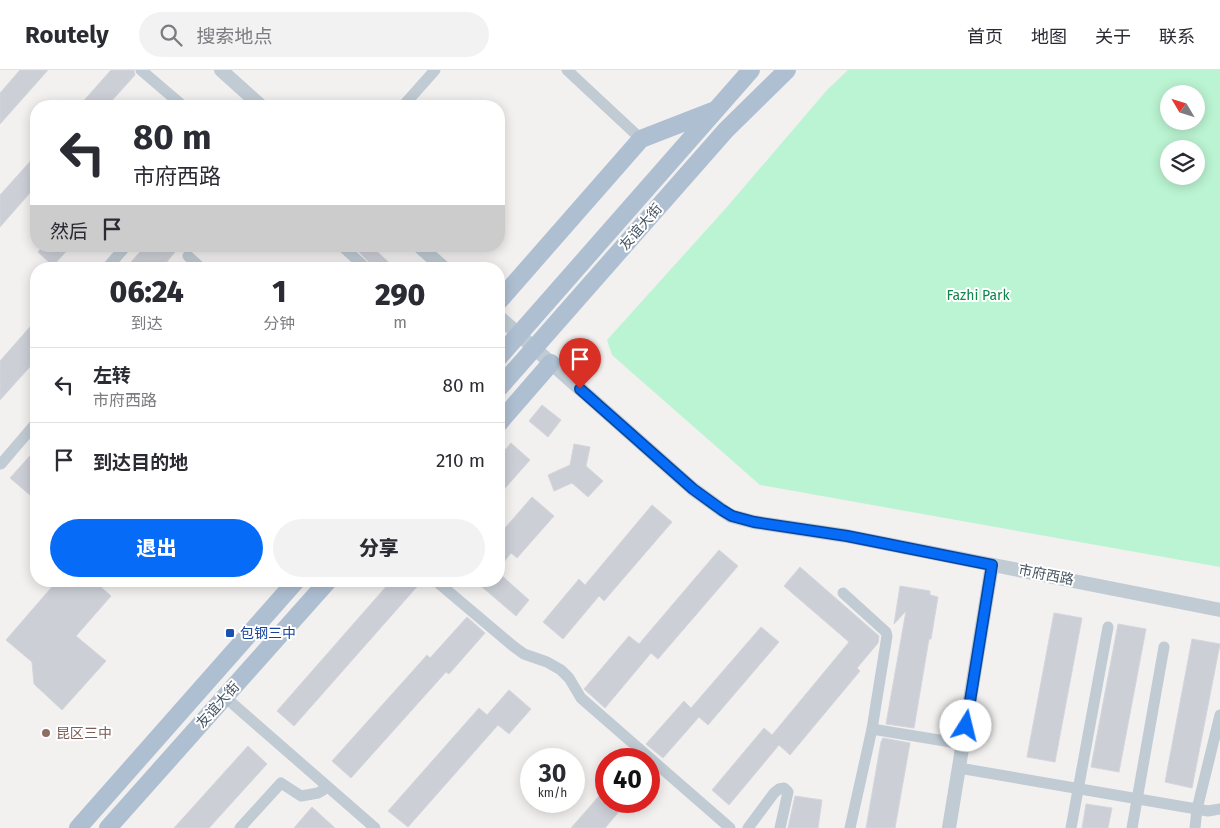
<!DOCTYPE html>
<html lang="zh">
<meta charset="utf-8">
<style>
body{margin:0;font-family:"Fira Sans","Noto Sans SC",sans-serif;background:#f2f2f3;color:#2b2b33;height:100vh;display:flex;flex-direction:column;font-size:19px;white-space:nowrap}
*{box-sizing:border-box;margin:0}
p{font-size:16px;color:#7c7c81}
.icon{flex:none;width:28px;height:28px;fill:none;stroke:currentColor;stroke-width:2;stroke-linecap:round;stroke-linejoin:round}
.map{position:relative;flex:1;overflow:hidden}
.sheet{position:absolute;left:30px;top:192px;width:475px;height:325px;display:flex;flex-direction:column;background:#fff;border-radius:20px;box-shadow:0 2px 12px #0003}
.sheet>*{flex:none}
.banner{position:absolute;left:30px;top:30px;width:475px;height:152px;border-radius:20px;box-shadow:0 2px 12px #0003;background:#fff;color:#2b2b33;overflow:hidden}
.needle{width:32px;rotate:308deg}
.controls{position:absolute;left:1160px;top:15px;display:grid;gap:10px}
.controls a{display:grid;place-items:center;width:45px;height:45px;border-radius:50%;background:#fff;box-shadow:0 2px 12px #0003;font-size:25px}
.speed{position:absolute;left:520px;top:678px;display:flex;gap:10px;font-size:25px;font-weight:700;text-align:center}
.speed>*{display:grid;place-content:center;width:65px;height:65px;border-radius:50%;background:#fff;box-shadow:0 2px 12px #0003;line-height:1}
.speed small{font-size:12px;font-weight:400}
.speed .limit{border:8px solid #d22;background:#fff;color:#111}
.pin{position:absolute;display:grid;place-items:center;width:42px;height:42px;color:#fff;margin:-51px -21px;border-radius:50% 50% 50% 0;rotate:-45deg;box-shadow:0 0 5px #0007}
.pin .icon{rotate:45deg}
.me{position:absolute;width:55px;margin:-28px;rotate:9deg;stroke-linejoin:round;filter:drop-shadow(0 0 4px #0008)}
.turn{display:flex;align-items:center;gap:18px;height:105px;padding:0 20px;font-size:22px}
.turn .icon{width:65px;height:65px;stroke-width:2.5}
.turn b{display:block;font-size:35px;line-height:42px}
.then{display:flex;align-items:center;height:48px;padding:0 20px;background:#0003;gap:10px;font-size:19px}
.eta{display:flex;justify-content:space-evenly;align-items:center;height:85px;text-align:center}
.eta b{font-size:30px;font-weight:800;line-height:35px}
.button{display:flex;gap:10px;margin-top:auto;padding:10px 20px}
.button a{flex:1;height:58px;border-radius:30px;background:#066cf8;color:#fff;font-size:20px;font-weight:800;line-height:58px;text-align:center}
.button a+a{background:#f2f2f3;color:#2b2b33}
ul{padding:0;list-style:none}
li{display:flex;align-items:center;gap:15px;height:75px;padding:0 20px;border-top:1px solid #e1e1e2}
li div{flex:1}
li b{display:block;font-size:19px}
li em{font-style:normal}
header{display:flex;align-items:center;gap:30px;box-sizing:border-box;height:70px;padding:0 25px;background:#fff;border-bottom:1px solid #e1e1e2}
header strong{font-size:24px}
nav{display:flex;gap:28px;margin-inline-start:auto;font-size:18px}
.search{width:350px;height:45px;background:#f2f2f3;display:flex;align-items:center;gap:12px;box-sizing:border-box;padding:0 18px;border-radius:28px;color:#7c7c81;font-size:19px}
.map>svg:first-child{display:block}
</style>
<header>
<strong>Routely</strong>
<div class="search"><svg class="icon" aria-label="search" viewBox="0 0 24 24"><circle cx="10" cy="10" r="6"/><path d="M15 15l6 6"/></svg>搜索地点</div>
<nav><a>首页</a><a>地图</a><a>关于</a><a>联系</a></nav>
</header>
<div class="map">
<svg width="1220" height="758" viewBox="0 0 1220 758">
<rect width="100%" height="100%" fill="#f3f0f0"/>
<path fill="#bbf4d2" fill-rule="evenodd" d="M848,0H1220V497L760,415L612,285L607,270L726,138L827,20ZM1169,24H1196V51H1169ZM1169,79H1196V106H1169Z"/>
<g fill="#cccfd6" stroke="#d4d6dd">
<polygon points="20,0 48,0 0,54 0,23"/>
<polygon points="111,0 134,0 135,5 107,36 79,36"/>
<polygon points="36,85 36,116 0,157 0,125"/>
<polygon points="43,176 71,176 53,196 38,182"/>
<polygon points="145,176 180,176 161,199 125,199"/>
<polygon points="353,176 371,176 396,199 376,199"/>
<polygon points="36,250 36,290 0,330 0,291"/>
<polygon points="542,335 561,350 548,367 529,351"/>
<polygon points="511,373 530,390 499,425 499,387"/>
<polygon points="574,374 590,377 586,396 603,411 588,427 572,413 554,421 548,405 570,395"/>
<polygon points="36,379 36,419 30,425 10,408"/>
<polygon points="532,427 554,446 517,488 511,483 499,498 499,465"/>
<polygon points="652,435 672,452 604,531 599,526 563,569 543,552 579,509 585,515"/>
<polygon points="719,480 738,496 658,589 651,583 605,638 584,619 629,566 639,574"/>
<polygon points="800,497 879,566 878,573 857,598 860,601 790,685 779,675 729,735 712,720 764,658 772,665 849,572 784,516"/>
<polygon points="499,503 529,530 516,546 475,511 499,511"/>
<polygon points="57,511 94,511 111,526 76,566 106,591 62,640 34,614 32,592 6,570"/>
<polygon points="391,511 422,511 294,656 277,641"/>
<polygon points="900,516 930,521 930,525 938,527 931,569 929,569 914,658 886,654 906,541 894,554"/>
<polygon points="1054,543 1082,548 1055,692 1027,687"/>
<polygon points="467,547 485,563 449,604 446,602 351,708 332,691 427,585 430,588"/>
<polygon points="1118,554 1146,559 1119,702 1091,697"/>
<polygon points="761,557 779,572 708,655 699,647 663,688 646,674 684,631 691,638"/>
<polygon points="1192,569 1220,574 1192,718 1165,712"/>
<polygon points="509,620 531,639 509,664 498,655 408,757 388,741 479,638 487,645"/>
<polygon points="883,668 910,673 895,758 866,758 881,672"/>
<polygon points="248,676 267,694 209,758 174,758"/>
<polygon points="606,718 606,731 628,731 605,758 571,758"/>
<polygon points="795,726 822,730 818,758 788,758"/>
<polygon points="1086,734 1112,738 1108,758 1082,758"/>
<polygon points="312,737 335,758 294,758"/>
</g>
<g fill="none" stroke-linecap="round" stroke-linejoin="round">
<g stroke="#c0cbd4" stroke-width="11">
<polyline points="141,0 183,36"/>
<polyline points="567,0 641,69"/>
<polyline points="403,36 435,0"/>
<polyline points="342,176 367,199"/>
<polyline points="188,186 202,199"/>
<polyline points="106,199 126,176"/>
<polyline points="1,394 36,353"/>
<polyline points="436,511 513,576 524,584 547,592 561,600 569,608 581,628 730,758"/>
<polyline points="843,523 886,562 887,566 872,659 850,758"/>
<polyline points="225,627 375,758"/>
<polyline points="872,659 963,674"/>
<polyline points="959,698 1208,741 1220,739"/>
<polyline points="240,758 281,713 301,726 318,723 328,717"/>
<polyline points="748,758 774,723 779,719 784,718 788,722 780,758"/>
<polyline points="1071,758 1108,557"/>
<polyline points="1132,758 1164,577"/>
<polyline points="1195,758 1197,739 1220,645"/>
</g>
<g stroke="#c0cbd4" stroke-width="14">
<polyline points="221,0 261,36"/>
<polyline points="419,176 445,199"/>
<polyline points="499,247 693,419 722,440 731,446 754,452 847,466 1220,540"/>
<polyline points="949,758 992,495"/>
</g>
<g stroke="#aebfd2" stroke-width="18">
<polyline points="499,231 641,69 713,41"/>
<polyline points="499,287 751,0"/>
<polyline points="499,318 726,60 787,0"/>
<polyline points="499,353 551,293"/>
<polyline points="78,758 296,511"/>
<polyline points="108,758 328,511"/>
</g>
</g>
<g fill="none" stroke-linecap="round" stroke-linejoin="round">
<defs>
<polyline id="route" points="580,319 693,419 722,440 732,446 754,452 847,466 992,495 966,656"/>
</defs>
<use href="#route" stroke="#0446a1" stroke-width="12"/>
<use href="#route" stroke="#066cf8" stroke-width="9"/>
</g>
<rect fill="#1a4fb4" stroke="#fff" stroke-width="2" x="225" y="558" width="10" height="10" rx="2.5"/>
<circle fill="#8d6e63" stroke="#fff" stroke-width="2" cx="46" cy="663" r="5"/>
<g text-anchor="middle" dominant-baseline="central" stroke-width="4" stroke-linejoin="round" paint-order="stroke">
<g font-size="14" fill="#465460" stroke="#fff">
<text transform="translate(641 157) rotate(-49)">友谊大街</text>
<text transform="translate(1046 505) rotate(11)">市府西路</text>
<text transform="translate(218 635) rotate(-48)">友谊大街</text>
</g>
<g font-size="14" fill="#0d854b" stroke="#fff">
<text x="978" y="225">Fazhi Park</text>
</g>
<g font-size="14" fill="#164399" stroke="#fff" text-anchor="start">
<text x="240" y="563">包钢三中</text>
</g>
<g font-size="14" fill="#785e54" stroke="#fff" text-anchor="start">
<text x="56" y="663">昆区三中</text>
</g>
</g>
</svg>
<div class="controls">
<a><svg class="needle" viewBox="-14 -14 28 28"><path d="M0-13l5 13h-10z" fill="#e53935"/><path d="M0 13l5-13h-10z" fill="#7c7c81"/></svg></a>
<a><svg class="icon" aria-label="layers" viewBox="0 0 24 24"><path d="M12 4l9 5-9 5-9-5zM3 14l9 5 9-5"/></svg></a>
</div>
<div class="speed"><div>30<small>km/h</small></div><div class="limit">40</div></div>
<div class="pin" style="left:580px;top:319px;background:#d93025"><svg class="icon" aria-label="arrive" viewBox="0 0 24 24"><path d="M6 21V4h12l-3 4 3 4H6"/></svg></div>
<svg class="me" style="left:966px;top:656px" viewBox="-20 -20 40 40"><circle r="19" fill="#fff"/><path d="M0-13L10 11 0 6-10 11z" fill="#066cf8"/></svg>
<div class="banner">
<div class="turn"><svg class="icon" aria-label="left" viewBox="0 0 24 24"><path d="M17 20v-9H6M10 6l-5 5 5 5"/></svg><div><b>80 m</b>市府西路</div></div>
<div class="then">然后<svg class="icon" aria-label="arrive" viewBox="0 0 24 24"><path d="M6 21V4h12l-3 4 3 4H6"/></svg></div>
</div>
<section class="sheet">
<div class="eta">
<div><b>06:24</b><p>到达</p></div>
<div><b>1</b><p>分钟</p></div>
<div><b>290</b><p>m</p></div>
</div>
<ul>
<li><svg class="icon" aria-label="left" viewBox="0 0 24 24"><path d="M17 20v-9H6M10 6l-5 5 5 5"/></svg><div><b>左转</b><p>市府西路</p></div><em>80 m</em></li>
<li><svg class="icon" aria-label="arrive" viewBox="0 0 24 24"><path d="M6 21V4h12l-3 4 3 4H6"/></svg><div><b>到达目的地</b></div><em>210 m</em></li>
</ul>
<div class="button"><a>退出</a><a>分享</a></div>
</section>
</div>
